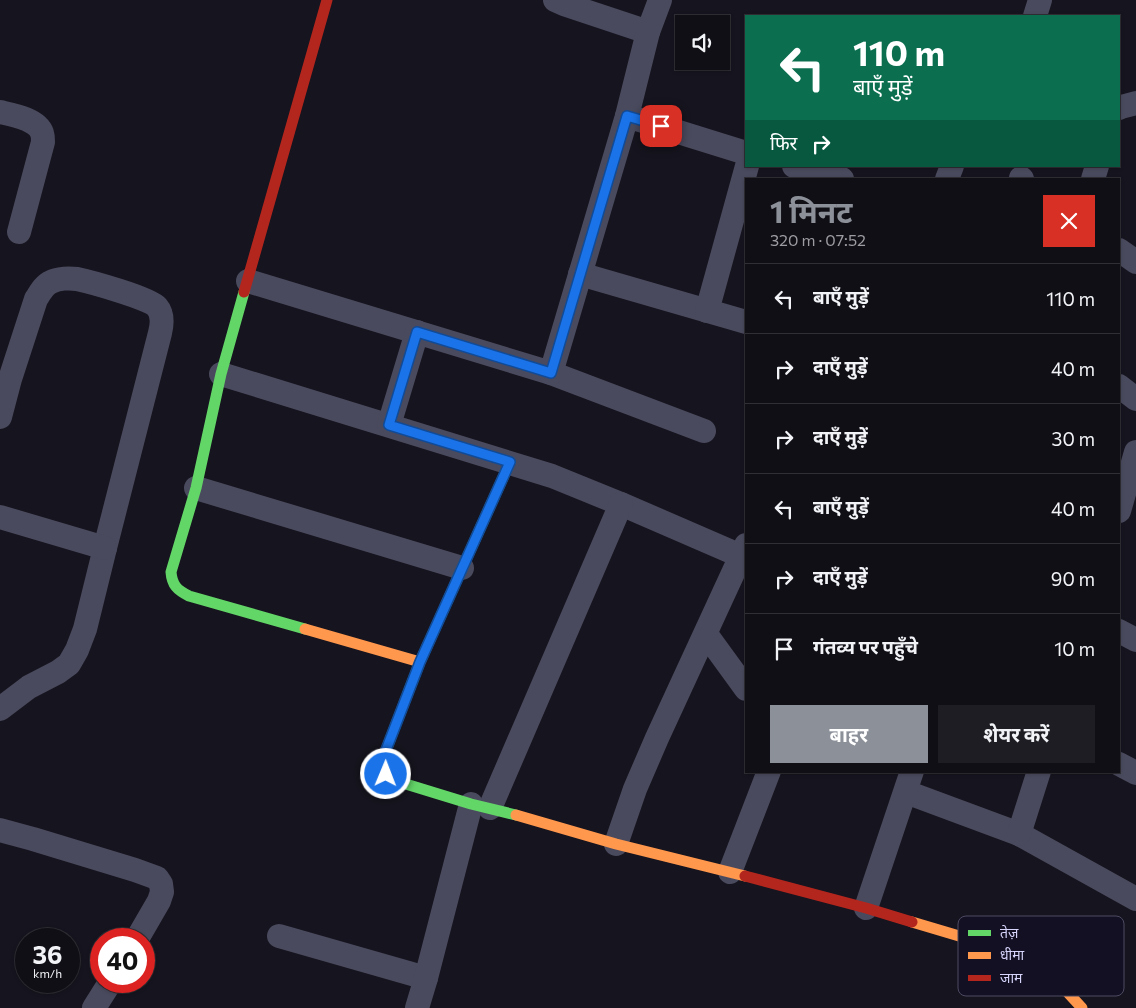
<!DOCTYPE html>
<html lang="hi">
<meta charset="utf-8">
<style>
body{margin:0;font-family:Commissioner,"Noto Sans Devanagari",sans-serif;background:#1e1d23;color:#f1f3f6;height:100vh;display:flex;flex-direction:column;font-size:19px;white-space:nowrap}
*{box-sizing:border-box;margin:0}
p{font-size:16px;color:#9c9ca1}
.icon{flex:none;width:28px;height:28px;fill:none;stroke:currentColor;stroke-width:2;stroke-linecap:round;stroke-linejoin:round}
.map{position:relative;flex:1;overflow:hidden}
.drawer{position:absolute;left:745px;top:178px;width:375px;height:595px;display:flex;flex-direction:column;background:#100f16;border-radius:0px;box-shadow:0 1px 4px #0004,0 0 0 1px #302f35}
.drawer>*{flex:none}
.hud{position:absolute;left:745px;top:15px;width:375px;height:152px;border-radius:0px;box-shadow:0 1px 4px #0004,0 0 0 1px #302f35;background:#0b6e4f;color:#fff;overflow:hidden}
.buttons{position:absolute;left:675px;top:15px;display:grid;gap:10px}
.buttons a{display:grid;place-items:center;width:55px;height:55px;border-radius:0px;background:#100f16;box-shadow:0 1px 4px #0004,0 0 0 1px #302f35;font-size:25px}
.speed{position:absolute;left:15px;top:928px;display:flex;gap:10px;font-size:25px;font-weight:700;text-align:center}
.speed>*{display:grid;place-content:center;width:65px;height:65px;border-radius:50%;background:#100f16;box-shadow:0 1px 4px #0004,0 0 0 1px #302f35;line-height:1}
.speed small{font-size:12px;font-weight:400}
.speed .limit{border:8px solid #d22;background:#fff;color:#111}
.pin{position:absolute;display:grid;place-items:center;width:42px;height:42px;color:#fff;margin:-21px;border-radius:10px;box-shadow:0 2px 8px #0006}
.me{position:absolute;width:55px;margin:-28px;rotate:1deg;stroke-linejoin:round;filter:drop-shadow(0 0 4px #0008)}
.turn{display:flex;align-items:center;gap:18px;height:105px;padding:0 25px;font-size:22px}
.turn .icon{width:65px;height:65px;stroke-width:2.5}
.turn b{display:block;font-size:35px;line-height:42px}
.then{display:flex;align-items:center;height:48px;padding:0 25px;background:#0003;gap:10px;font-size:19px}
.round{display:grid;place-items:center;flex:none;width:52px;height:52px;border-radius:0px;background:#1e1d23}
.headline{display:flex;align-items:center;justify-content:space-between;height:85px;padding:0 25px}
h1{font-size:30px;font-weight:700;line-height:38px;color:#8c9099}
.button{display:flex;gap:10px;margin-top:auto;padding:10px 25px}
.button a{flex:1;height:58px;border-radius:0px;background:#8c9099;color:#fff;font-size:20px;font-weight:700;line-height:58px;text-align:center}
.button a+a{background:#1e1d23;color:#f1f3f6}
ul{padding:0;list-style:none}
li{display:flex;align-items:center;gap:15px;height:70px;padding:0 25px;border-top:1px solid #302f35}
li div{flex:1}
li b{display:block;font-size:19px}
li em{font-style:normal}
.map>svg:first-child{display:block}
</style>
<div class="map">
<svg width="1136" height="1008" viewBox="0 0 1136 1008">
<rect width="100%" height="100%" fill="#16141e"/>
<g fill="none" stroke-linecap="round" stroke-linejoin="round">
<g stroke="#4a4a5e" stroke-width="24">
<polyline points="555,0 564,4 648,32"/>
<polyline points="1035,16 1040,0"/>
<polyline points="1119,108 1121,107 1136,103"/>
<path d="M0,112C13,115 37,119 42,133C43,136 43,139 43,142L19,232"/>
<polyline points="627,116 746,153"/>
<polyline points="794,166 842,179"/>
<polyline points="1021,178 1022,179"/>
<polyline points="947,179 952,166"/>
<polyline points="1093,179 1097,166"/>
<polyline points="1119,250 1136,262"/>
<polyline points="580,274 746,322"/>
<polyline points="248,281 551,373 704,431"/>
<polyline points="707,311 747,166"/>
<polyline points="551,373 627,116 648,32 660,0"/>
<polyline points="221,374 552,476 621,504 741,556"/>
<polyline points="1119,386 1136,399"/>
<path d="M0,417L10,379L36,299C40,293 44,285 51,282C58,278 70,278 77,279C91,282 149,298 157,307C163,314 162,325 160,333L105,548L85,629L77,650L69,664L58,672L29,687L0,709"/>
<polyline points="389,425 417,332"/>
<polyline points="196,488 462,568"/>
<polyline points="1119,511 1136,452"/>
<polyline points="0,517 105,548"/>
<polyline points="1119,631 1136,640"/>
<polyline points="706,634 746,689"/>
<polyline points="1119,764 1136,773"/>
<polyline points="906,792 1019,834 1136,899"/>
<polyline points="490,808 621,504"/>
<polyline points="0,830 33,839 135,870 157,878 161,884 162,892 159,901 137,939"/>
<polyline points="1019,834 1039,771"/>
<polyline points="616,844 635,789 657,738 746,545"/>
<polyline points="730,872 769,771"/>
<polyline points="866,908 912,771"/>
<polyline points="279,936 426,978"/>
<polyline points="94,1008 111,981"/>
<polyline points="417,1008 426,978 471,804"/>
</g>
<g stroke="#63d668" stroke-width="11">
<path d="M244,292L221,374L196,488L171,572C172,585 177,590 189,596L305,629"/>
<polyline points="510,462 420,662 386,750 383,764 386,775 396,781 471,804 516,815"/>
</g>
<g stroke="#ff974d" stroke-width="11">
<polyline points="305,629 420,662"/>
<polyline points="516,815 616,844 745,876"/>
<polyline points="912,922 1020,954 1035,961 1047,970 1082,1008"/>
</g>
<g stroke="#b3261e" stroke-width="11">
<polyline points="244,292 327,0"/>
<polyline points="745,876 866,908 912,922"/>
</g>
</g>
<g fill="none" stroke-linecap="round" stroke-linejoin="round">
<defs>
<polyline id="route" points="386,774 383,764 386,750 420,662 510,462 389,425 417,332 551,373 627,116 661,126"/>
</defs>
<use href="#route" stroke="#114b97" stroke-width="12"/>
<use href="#route" stroke="#1a73e8" stroke-width="9"/>
</g>
<rect x="958" y="916" width="166" height="80" rx="8" fill="#121022" stroke="#4d4b63" stroke-width="1"/>
<rect x="968" y="930" width="23" height="6" fill="#63d668"/>
<rect x="968" y="952" width="23" height="7" fill="#ff974d"/>
<rect x="968" y="975" width="23" height="6" fill="#b3261e"/>
<g font-size="14" fill="#d7d5fc">
<text x="1000" y="938">तेज़</text>
<text x="1000" y="960">धीमा</text>
<text x="1000" y="983">जाम</text>
</g>
</svg>
<div class="buttons">
<a><svg class="icon" aria-label="sound" viewBox="0 0 24 24"><path d="M4 9h4l5-4v14l-5-4H4zM17 9q2 3 0 6"/></svg></a>
</div>
<div class="speed"><div>36<small>km/h</small></div><div class="limit">40</div></div>
<div class="pin" style="left:661px;top:126px;background:#d93025"><svg class="icon" aria-label="arrive" viewBox="0 0 24 24"><path d="M6 21V4h12l-3 4 3 4H6"/></svg></div>
<svg class="me" style="left:386px;top:774px" viewBox="-20 -20 40 40"><circle r="17" fill="#1a73e8" stroke="#fff" stroke-width="3"/><path d="M0-11L8 9 0 5-8 9z" fill="#fff"/></svg>
<div class="hud">
<div class="turn"><svg class="icon" aria-label="left" viewBox="0 0 24 24"><path d="M17 20v-9H6M10 6l-5 5 5 5"/></svg><div><b>110 m</b>बाएँ मुड़ें</div></div>
<div class="then">फिर<svg class="icon" aria-label="right" viewBox="0 0 24 24"><path d="M7 20v-9h11M14 6l5 5-5 5"/></svg></div>
</div>
<section class="drawer">
<div class="headline"><div><h1>1 मिनट</h1><p>320 m · 07:52</p></div><a class="round" style="background:#d93025;color:#fff"><svg class="icon" aria-label="close" viewBox="0 0 24 24"><path d="M6 6l12 12M18 6L6 18"/></svg></a></div>
<ul>
<li><svg class="icon" aria-label="left" viewBox="0 0 24 24"><path d="M17 20v-9H6M10 6l-5 5 5 5"/></svg><div><b>बाएँ मुड़ें</b></div><em>110 m</em></li>
<li><svg class="icon" aria-label="right" viewBox="0 0 24 24"><path d="M7 20v-9h11M14 6l5 5-5 5"/></svg><div><b>दाएँ मुड़ें</b></div><em>40 m</em></li>
<li><svg class="icon" aria-label="right" viewBox="0 0 24 24"><path d="M7 20v-9h11M14 6l5 5-5 5"/></svg><div><b>दाएँ मुड़ें</b></div><em>30 m</em></li>
<li><svg class="icon" aria-label="left" viewBox="0 0 24 24"><path d="M17 20v-9H6M10 6l-5 5 5 5"/></svg><div><b>बाएँ मुड़ें</b></div><em>40 m</em></li>
<li><svg class="icon" aria-label="right" viewBox="0 0 24 24"><path d="M7 20v-9h11M14 6l5 5-5 5"/></svg><div><b>दाएँ मुड़ें</b></div><em>90 m</em></li>
<li><svg class="icon" aria-label="arrive" viewBox="0 0 24 24"><path d="M6 21V4h12l-3 4 3 4H6"/></svg><div><b>गंतव्य पर पहुँचे</b></div><em>10 m</em></li>
</ul>
<div class="button"><a>बाहर</a><a>शेयर करें</a></div>
</section>
</div>
